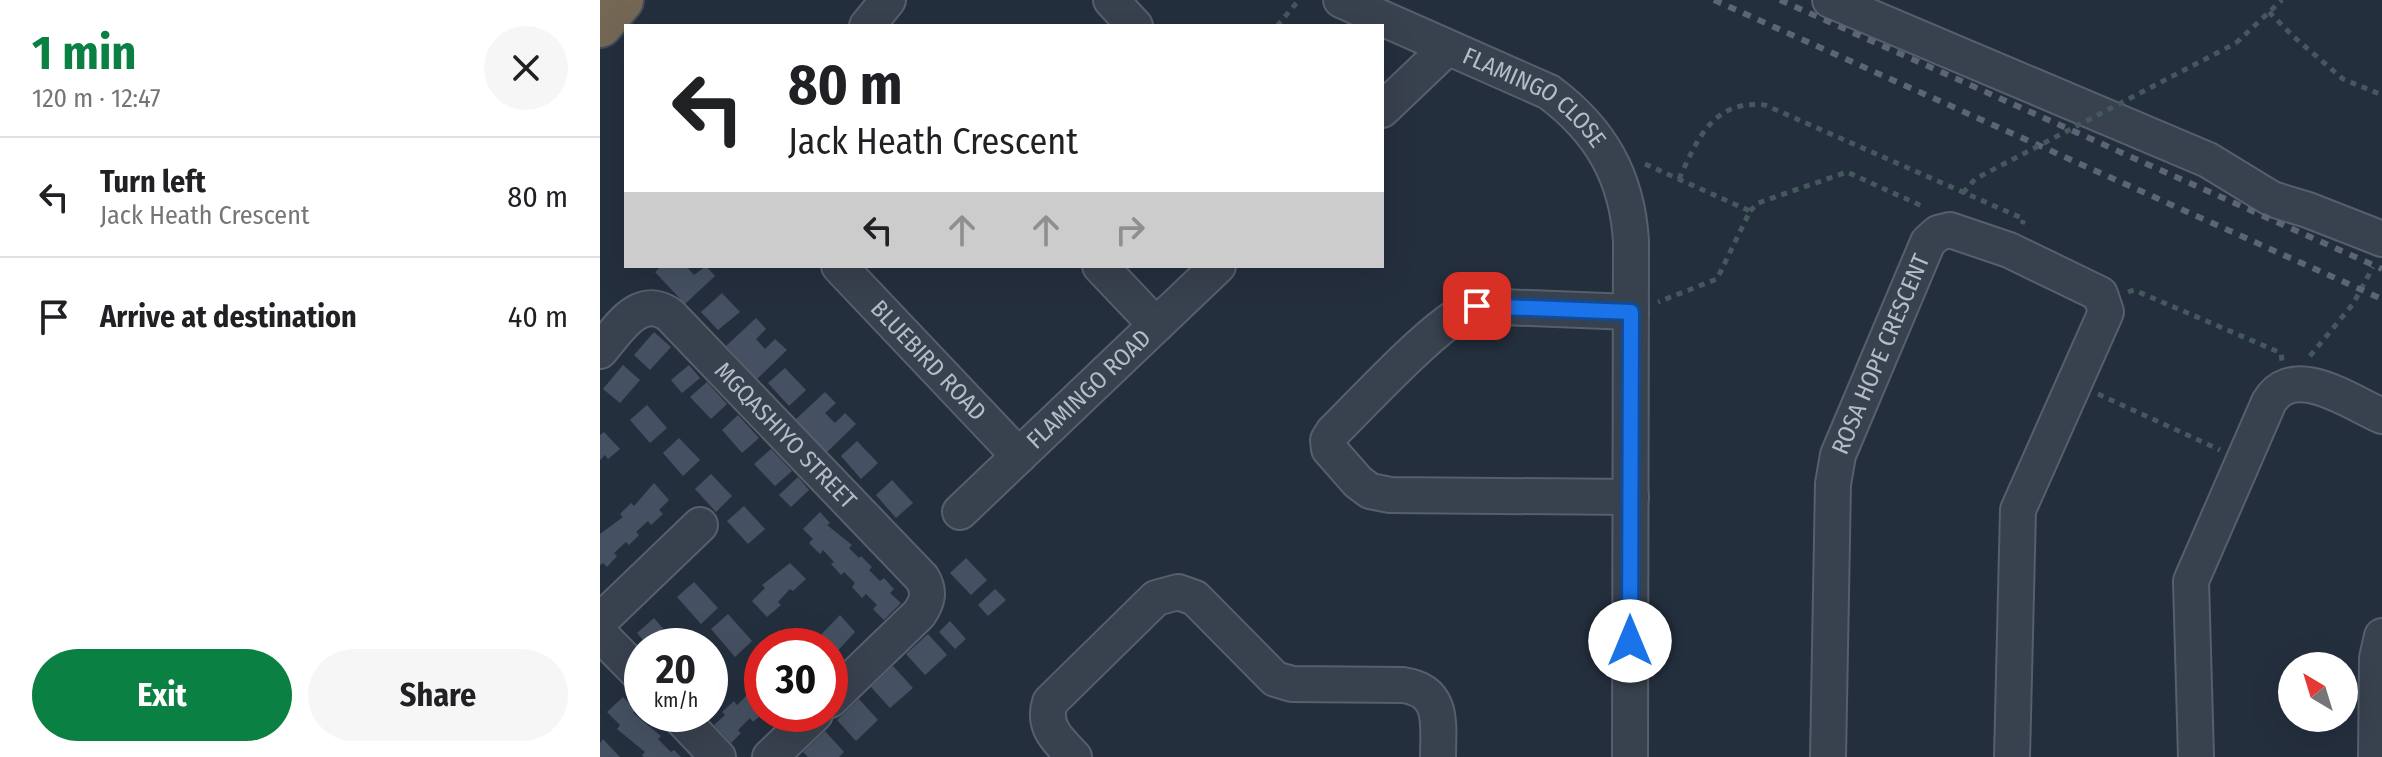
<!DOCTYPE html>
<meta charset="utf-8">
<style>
body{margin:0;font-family:"Fira Sans Condensed",sans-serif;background:#f6f6f6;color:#202124;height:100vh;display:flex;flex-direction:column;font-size:30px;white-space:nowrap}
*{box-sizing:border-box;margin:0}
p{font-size:26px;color:#757577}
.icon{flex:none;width:44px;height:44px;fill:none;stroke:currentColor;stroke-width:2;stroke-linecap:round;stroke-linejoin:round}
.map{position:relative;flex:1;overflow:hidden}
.sheet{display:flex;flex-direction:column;background:#fff;width:600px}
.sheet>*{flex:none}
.hud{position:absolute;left:24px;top:24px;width:760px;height:244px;border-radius:0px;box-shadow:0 8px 32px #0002;background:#fff;color:#202124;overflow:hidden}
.needle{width:52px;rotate:322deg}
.controls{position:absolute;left:1678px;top:652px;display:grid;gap:16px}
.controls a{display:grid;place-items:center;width:80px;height:80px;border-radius:50%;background:#fff;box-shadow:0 8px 32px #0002;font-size:40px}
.speed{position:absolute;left:24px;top:628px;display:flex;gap:16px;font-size:40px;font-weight:700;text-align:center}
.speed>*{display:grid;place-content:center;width:104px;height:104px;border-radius:50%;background:#fff;box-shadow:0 8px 32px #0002;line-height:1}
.speed small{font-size:20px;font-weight:400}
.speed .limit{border:12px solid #d22;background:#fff;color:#111}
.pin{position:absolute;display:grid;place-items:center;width:68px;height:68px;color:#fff;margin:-34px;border-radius:16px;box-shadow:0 4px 12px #0006}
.me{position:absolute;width:88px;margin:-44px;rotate:0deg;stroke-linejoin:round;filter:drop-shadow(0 0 6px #0008)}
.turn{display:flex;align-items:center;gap:28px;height:168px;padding:0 32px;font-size:36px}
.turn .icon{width:104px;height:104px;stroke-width:2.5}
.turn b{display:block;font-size:56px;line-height:68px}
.lanes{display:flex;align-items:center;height:76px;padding:0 32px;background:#0003;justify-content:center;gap:40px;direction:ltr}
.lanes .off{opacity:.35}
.round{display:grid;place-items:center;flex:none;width:84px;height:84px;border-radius:42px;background:#f6f6f6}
.headline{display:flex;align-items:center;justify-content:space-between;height:136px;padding:0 32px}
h1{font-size:48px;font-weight:700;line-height:60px;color:#0b8043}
.cta{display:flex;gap:16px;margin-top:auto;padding:16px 32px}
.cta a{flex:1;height:92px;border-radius:48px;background:#0b8043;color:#fff;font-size:32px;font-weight:700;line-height:92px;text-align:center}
.cta a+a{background:#f6f6f6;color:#202124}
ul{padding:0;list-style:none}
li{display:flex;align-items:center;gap:24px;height:120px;padding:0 32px;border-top:2px solid #e0e0e0}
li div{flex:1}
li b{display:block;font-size:30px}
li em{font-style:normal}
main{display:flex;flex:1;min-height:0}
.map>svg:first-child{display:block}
</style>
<main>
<section class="sheet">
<div class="headline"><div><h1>1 min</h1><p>120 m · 12:47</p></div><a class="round"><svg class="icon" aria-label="close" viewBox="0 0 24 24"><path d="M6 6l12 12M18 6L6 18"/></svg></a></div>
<ul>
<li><svg class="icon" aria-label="left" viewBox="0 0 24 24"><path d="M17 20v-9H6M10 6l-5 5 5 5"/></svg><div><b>Turn left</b><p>Jack Heath Crescent</p></div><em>80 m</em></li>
<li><svg class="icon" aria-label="arrive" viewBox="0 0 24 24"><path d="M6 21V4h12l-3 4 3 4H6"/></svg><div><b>Arrive at destination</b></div><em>40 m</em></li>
</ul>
<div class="cta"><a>Exit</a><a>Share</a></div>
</section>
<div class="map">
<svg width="1782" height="757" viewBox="0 0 1782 757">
<rect width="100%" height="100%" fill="#242f3e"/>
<g fill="#455162">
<polygon points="61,266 86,266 94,275 106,266 115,276 85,304 55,272"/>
<polygon points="122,293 140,312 118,330 101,312"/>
<polygon points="156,318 166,329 156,339 165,349 175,339 187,350 157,379 126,346"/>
<polygon points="54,332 71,347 50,370 34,355"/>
<polygon points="23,365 40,380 20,403 3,389"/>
<polygon points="89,365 100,378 82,393 71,380"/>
<polygon points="185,368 206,390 189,406 168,383"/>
<polygon points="107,382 127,404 111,419 90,397"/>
<polygon points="225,392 236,403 225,413 235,423 245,413 256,424 226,453 195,420"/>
<polygon points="47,405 67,428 50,443 30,420"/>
<polygon points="138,415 159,438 142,453 122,430"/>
<polygon points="4,432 20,449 8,459 5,455 0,460 0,435"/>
<polygon points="79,438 100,460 83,476 63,453"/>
<polygon points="257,441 278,463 261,479 241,456"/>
<polygon points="171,449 192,471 175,486 154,464"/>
<polygon points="111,474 132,496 116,512 95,489"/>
<polygon points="198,477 209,490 191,507 179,495"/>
<polygon points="292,480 313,503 296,518 276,495"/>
<polygon points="54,483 69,500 59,510 63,514 51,525 48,521 36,532 39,535 29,545 26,542 14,553 17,556 7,567 3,563 0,565 0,534 23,517 20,514 31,503 34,506"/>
<polygon points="144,506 165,529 148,544 127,521"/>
<polygon points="220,512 230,523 227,525 252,545 249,548 259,558 261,556 272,567 269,570 280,581 284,578 294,589 290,593 301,603 284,620 273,609 277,605 266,594 262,598 252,587 255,583 244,572 241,575 231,564 234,562 223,550 220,554 209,543 213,539 203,529"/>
<polygon points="366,558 387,580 371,595 350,573"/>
<polygon points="190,563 206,579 193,591 190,589 178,602 181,605 167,617 152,601 165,588 162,585"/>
<polygon points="94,582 118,608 101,624 77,597"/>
<polygon points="395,589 406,600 388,616 378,605"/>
<polygon points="128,614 152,641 135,657 111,629"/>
<polygon points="240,615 255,632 230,659 230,646 204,646 212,639 215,641"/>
<polygon points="54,618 78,646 48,646 37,633"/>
<polygon points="350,621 366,639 355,649 339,632"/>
<polygon points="328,634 347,655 325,675 306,654"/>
<polygon points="293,666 313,688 290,708 271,687"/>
<polygon points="156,680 160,683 162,681 162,714 153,722 150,718 138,730 141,733 131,743 114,725 125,715 122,712 134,701 137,705 148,694 145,690"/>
<polygon points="23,697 36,710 33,713 61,736 58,739 71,752 74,750 81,757 44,757 42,755 45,752 17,729 20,725 7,712"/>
<polygon points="259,699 278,720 256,741 237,720"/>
<polygon points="225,731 244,752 239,757 208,757 203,752"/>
<polygon points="3,739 16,753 20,757 0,757 0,743"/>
</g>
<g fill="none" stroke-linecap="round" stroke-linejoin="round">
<defs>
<g id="minor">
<polyline points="511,0 535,26"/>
<path id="s1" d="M741,0L949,92C1000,130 1027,176 1031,241L1030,757"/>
<polyline points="1230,0 1608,160 1672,199 1708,210 1782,239"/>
<polyline points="267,26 288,0"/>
<polyline points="782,110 847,48"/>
<path id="s2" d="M239,266L419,456"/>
<polyline points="500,266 556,325"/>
<path id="s3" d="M0,351C18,330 39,293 70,315L322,578C330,591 328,601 319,614L230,700"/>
<path d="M1031,497L790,495L770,491L758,482L729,449L728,440L733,432C763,403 843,314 877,306L1031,312"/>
<path id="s4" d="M360,512L618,266"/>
<polyline points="0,621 100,525"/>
<polyline points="0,634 42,677"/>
<polyline points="77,714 118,757"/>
<polyline points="170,757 215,714"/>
<path d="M474,757C458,740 442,727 450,702L556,598L578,592L595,598L675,679L692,684L803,685C845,691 838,725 838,757"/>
<path id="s5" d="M1228,757L1233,484L1238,455L1328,242L1338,233L1350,230L1409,250L1500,294L1506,312L1418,510L1412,757"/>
<path d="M1596,757L1591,581L1669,402C1693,361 1750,402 1782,416"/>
<polyline points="1776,757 1777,658 1782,636"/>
</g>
<polyline id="highway" points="0,25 21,0"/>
</defs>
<use href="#minor" stroke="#565f6c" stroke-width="38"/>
<use href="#highway" stroke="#434c59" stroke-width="48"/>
<g stroke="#44595c" stroke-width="5" stroke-dasharray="6 6" stroke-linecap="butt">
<polyline points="1669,12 1694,37 1743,79 1782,95"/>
<polyline points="677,26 699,0"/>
<polyline points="1636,43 1682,0"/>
<polyline points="1045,164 1150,211 1117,279 1058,302"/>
<path d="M1079,179C1097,140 1113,99 1165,105L1424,219L1422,224"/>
<polyline points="1150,211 1158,203 1247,172 1324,207"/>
<polyline points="1528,292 1534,290 1681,353 1682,361"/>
<polyline points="1710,356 1753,304 1773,267"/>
<polyline points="1498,394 1620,450"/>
</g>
<use href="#minor" stroke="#38414e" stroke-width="34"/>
<use href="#highway" stroke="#746855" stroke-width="44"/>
<g stroke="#5a6575" stroke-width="6" stroke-dasharray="8 8" stroke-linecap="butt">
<polyline points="1114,0 1782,299"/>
<polyline points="1180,0 1782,269"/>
</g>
<polyline stroke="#44595c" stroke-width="5" stroke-dasharray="6 6" stroke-linecap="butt" points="1363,193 1375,179 1636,43"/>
</g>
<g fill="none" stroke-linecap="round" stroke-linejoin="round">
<defs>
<polyline id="route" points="877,306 1031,312 1030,641"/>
</defs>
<use href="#route" stroke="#114b97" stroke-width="20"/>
<use href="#route" stroke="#1a73e8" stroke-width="14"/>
</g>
<g text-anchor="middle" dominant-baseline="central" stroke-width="8" stroke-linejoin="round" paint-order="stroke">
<g font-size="24" fill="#b4bcc9" stroke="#1d2633">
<text stroke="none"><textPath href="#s1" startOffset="218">FLAMINGO CLOSE</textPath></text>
<text stroke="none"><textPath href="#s5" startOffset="412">ROSA HOPE CRESCENT</textPath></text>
<text stroke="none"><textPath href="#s2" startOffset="130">BLUEBIRD ROAD</textPath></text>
<text stroke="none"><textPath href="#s4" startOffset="178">FLAMINGO ROAD</textPath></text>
<text stroke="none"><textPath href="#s3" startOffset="256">MGQASHIYO STREET</textPath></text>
</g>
</g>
</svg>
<div class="controls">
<a><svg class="needle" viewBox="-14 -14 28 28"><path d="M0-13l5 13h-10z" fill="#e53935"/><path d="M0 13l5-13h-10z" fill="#757577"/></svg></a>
</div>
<div class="speed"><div>20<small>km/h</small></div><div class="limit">30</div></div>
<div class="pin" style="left:877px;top:306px;background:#d93025"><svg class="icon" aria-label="arrive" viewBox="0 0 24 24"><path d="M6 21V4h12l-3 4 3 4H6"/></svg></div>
<svg class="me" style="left:1030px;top:641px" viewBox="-20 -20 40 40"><circle r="19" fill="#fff"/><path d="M0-13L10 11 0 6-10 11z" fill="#1a73e8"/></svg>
<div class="hud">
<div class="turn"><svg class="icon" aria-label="left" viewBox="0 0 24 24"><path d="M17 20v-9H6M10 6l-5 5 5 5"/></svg><div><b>80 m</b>Jack Heath Crescent</div></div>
<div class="lanes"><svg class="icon" aria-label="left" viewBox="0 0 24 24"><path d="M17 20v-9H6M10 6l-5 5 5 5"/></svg><svg class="icon off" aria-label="ahead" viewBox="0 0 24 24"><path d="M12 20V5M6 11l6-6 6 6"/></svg><svg class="icon off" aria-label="ahead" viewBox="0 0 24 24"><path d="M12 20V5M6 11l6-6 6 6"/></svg><svg class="icon off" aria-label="right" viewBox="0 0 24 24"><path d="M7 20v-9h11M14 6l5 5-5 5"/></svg></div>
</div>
</div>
</main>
